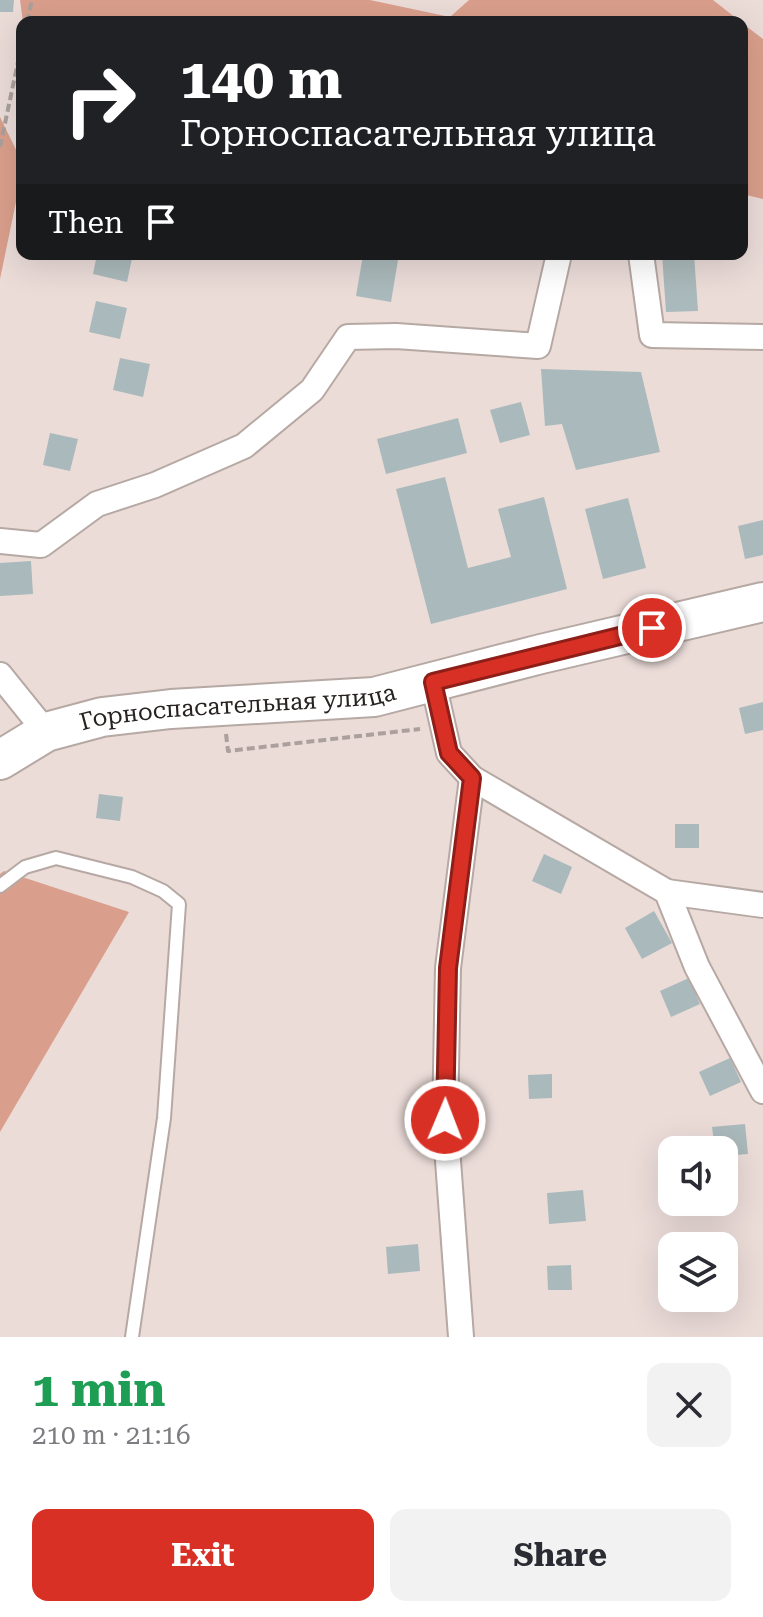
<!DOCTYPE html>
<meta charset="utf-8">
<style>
body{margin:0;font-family:"Roboto Serif",serif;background:#f2f2f3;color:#2b2b33;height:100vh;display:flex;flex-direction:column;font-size:30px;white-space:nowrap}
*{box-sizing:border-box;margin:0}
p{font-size:26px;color:#7c7c81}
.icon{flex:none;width:44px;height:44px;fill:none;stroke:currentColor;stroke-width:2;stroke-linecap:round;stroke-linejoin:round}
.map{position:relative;height:1337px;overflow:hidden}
.panel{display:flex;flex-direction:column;background:#fff;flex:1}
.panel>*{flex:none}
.banner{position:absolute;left:16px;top:16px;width:732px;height:244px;border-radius:16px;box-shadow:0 8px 32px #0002;background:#202124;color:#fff;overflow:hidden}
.buttons{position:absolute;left:658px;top:1136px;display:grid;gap:16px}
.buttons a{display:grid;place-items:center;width:80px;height:80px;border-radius:16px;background:#fff;box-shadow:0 8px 32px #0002;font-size:40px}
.pin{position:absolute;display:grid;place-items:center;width:68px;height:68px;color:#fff;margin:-34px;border:4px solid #fff;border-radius:50%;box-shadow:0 2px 8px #0007}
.me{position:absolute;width:88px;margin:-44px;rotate:1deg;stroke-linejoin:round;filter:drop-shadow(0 0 6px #0008)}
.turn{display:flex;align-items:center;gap:28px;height:168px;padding:0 32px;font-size:36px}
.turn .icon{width:104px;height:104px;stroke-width:2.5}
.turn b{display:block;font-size:56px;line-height:68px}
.then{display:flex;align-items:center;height:76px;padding:0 32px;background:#0003;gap:16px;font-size:30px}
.round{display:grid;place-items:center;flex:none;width:84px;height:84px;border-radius:16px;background:#f2f2f3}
.headline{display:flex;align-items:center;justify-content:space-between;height:136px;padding:0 32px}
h1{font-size:48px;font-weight:700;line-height:60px;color:#1e9e55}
.action{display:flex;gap:16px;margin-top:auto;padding:16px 32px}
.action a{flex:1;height:92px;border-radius:16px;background:#d93025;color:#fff;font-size:32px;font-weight:700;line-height:92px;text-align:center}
.action a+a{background:#f2f2f3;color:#2b2b33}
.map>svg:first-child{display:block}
</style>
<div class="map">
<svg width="763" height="1337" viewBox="0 0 763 1337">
<rect width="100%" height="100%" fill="#ebdcd8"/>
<g fill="#da9f8c">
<polygon points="20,0 370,0 450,17 469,0 713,0 741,22 23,22"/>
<polygon points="742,23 763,39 763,199 742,194"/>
<polygon points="0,117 22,162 22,173 0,279"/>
<polygon points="4,871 129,912 0,1132 0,874"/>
</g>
<g fill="#aab9bb">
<polygon points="0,0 14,0 13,12 0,12"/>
<polygon points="97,254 133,254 127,282 93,274"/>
<polygon points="662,254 694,254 698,311 666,312"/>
<polygon points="363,255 398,260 391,302 356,296"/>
<polygon points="96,301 127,308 120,339 89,332"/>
<polygon points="120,358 150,364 143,397 113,390"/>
<polygon points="541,369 641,372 660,452 576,470 562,424 545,426"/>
<polygon points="521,402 530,435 500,443 490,410"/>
<polygon points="458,418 467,453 386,474 377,439"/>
<polygon points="50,433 78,439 70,471 43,465"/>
<polygon points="445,477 468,568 511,557 498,509 544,497 567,589 431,624 396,489"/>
<polygon points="628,498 646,568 603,579 585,509"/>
<polygon points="763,520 763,555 745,559 738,526"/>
<polygon points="31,561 33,594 0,596 0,563"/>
<polygon points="763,702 763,730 745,734 739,708"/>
<polygon points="99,794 123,797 120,821 96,818"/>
<rect x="675" y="824" width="24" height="24"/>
<polygon points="544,854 572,867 561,894 532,881"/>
<polygon points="654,911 672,943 642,959 625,928"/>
<polygon points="689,978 700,1004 671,1017 660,991"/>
<polygon points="730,1058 741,1082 710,1096 699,1072"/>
<polygon points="552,1074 552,1098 529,1099 528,1075"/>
<polygon points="745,1124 748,1154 724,1156 724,1150 715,1150 712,1127"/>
<polygon points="583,1190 586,1221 549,1224 547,1193"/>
<polygon points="418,1244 420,1271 388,1274 386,1247"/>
<polygon points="571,1265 572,1290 548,1290 547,1266"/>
</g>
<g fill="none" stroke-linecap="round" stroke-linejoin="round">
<defs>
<polyline id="service" points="0,886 25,867 56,858 132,877 163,891 179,904 164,1118 132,1337"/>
<g id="minor">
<polyline points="641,254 652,335 763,337"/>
<polyline points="0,541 41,545 97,504 155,485 244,446 312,390 348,337 396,336 538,346 559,254"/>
<polyline points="0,675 46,732"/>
<polyline points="433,682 449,753 472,778 448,968 445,1120 461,1337"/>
<polyline points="472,778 667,892 697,967 763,1091"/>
<polyline points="667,892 763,905"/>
</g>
<g id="primary">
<path id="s1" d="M0,760L46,732L102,717L171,709L374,697L541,654L763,602"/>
</g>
</defs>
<use href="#service" stroke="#b6a8a3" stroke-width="16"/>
<use href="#minor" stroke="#b6a8a3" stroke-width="28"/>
<use href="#primary" stroke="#b6a8a3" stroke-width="42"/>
<g stroke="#aba09c" stroke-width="4" stroke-dasharray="8 4" stroke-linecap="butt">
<polyline points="27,22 32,0"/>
<polyline points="0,147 22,43"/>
<polyline points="226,734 228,751 420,729"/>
</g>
<use href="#service" stroke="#fff" stroke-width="12"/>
<use href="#minor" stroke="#fff" stroke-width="24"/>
<use href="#primary" stroke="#fff" stroke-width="38"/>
</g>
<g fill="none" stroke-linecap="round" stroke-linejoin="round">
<defs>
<polyline id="route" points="445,1120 448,968 472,778 449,753 433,682 652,628"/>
</defs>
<use href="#route" stroke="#8d1f18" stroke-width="20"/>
<use href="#route" stroke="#d93025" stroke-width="14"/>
</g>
<g text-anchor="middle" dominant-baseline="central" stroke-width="6" stroke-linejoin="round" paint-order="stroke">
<g font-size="24" fill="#282321" stroke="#fff">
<text stroke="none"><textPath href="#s1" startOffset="248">Горноспасательная улица</textPath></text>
</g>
</g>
</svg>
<div class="buttons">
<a><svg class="icon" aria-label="sound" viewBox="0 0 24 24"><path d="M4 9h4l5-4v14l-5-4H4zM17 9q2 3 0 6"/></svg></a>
<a><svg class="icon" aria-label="layers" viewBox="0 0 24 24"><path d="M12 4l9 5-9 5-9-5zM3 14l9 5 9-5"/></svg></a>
</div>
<div class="pin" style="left:652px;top:628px;background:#d93025"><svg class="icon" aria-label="arrive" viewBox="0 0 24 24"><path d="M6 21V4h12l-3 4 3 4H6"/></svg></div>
<svg class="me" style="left:445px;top:1120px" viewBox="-20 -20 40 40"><circle r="17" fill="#d93025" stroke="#fff" stroke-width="3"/><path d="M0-11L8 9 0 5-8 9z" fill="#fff"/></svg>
<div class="banner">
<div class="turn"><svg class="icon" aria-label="right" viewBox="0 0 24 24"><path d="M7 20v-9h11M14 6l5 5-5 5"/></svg><div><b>140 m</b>Горноспасательная улица</div></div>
<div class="then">Then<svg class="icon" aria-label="arrive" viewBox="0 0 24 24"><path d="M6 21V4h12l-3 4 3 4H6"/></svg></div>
</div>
</div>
<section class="panel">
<div class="headline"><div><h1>1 min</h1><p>210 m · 21:16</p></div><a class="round"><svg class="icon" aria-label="close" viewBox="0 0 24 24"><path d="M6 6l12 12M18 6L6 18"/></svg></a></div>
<div class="action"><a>Exit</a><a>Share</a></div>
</section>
